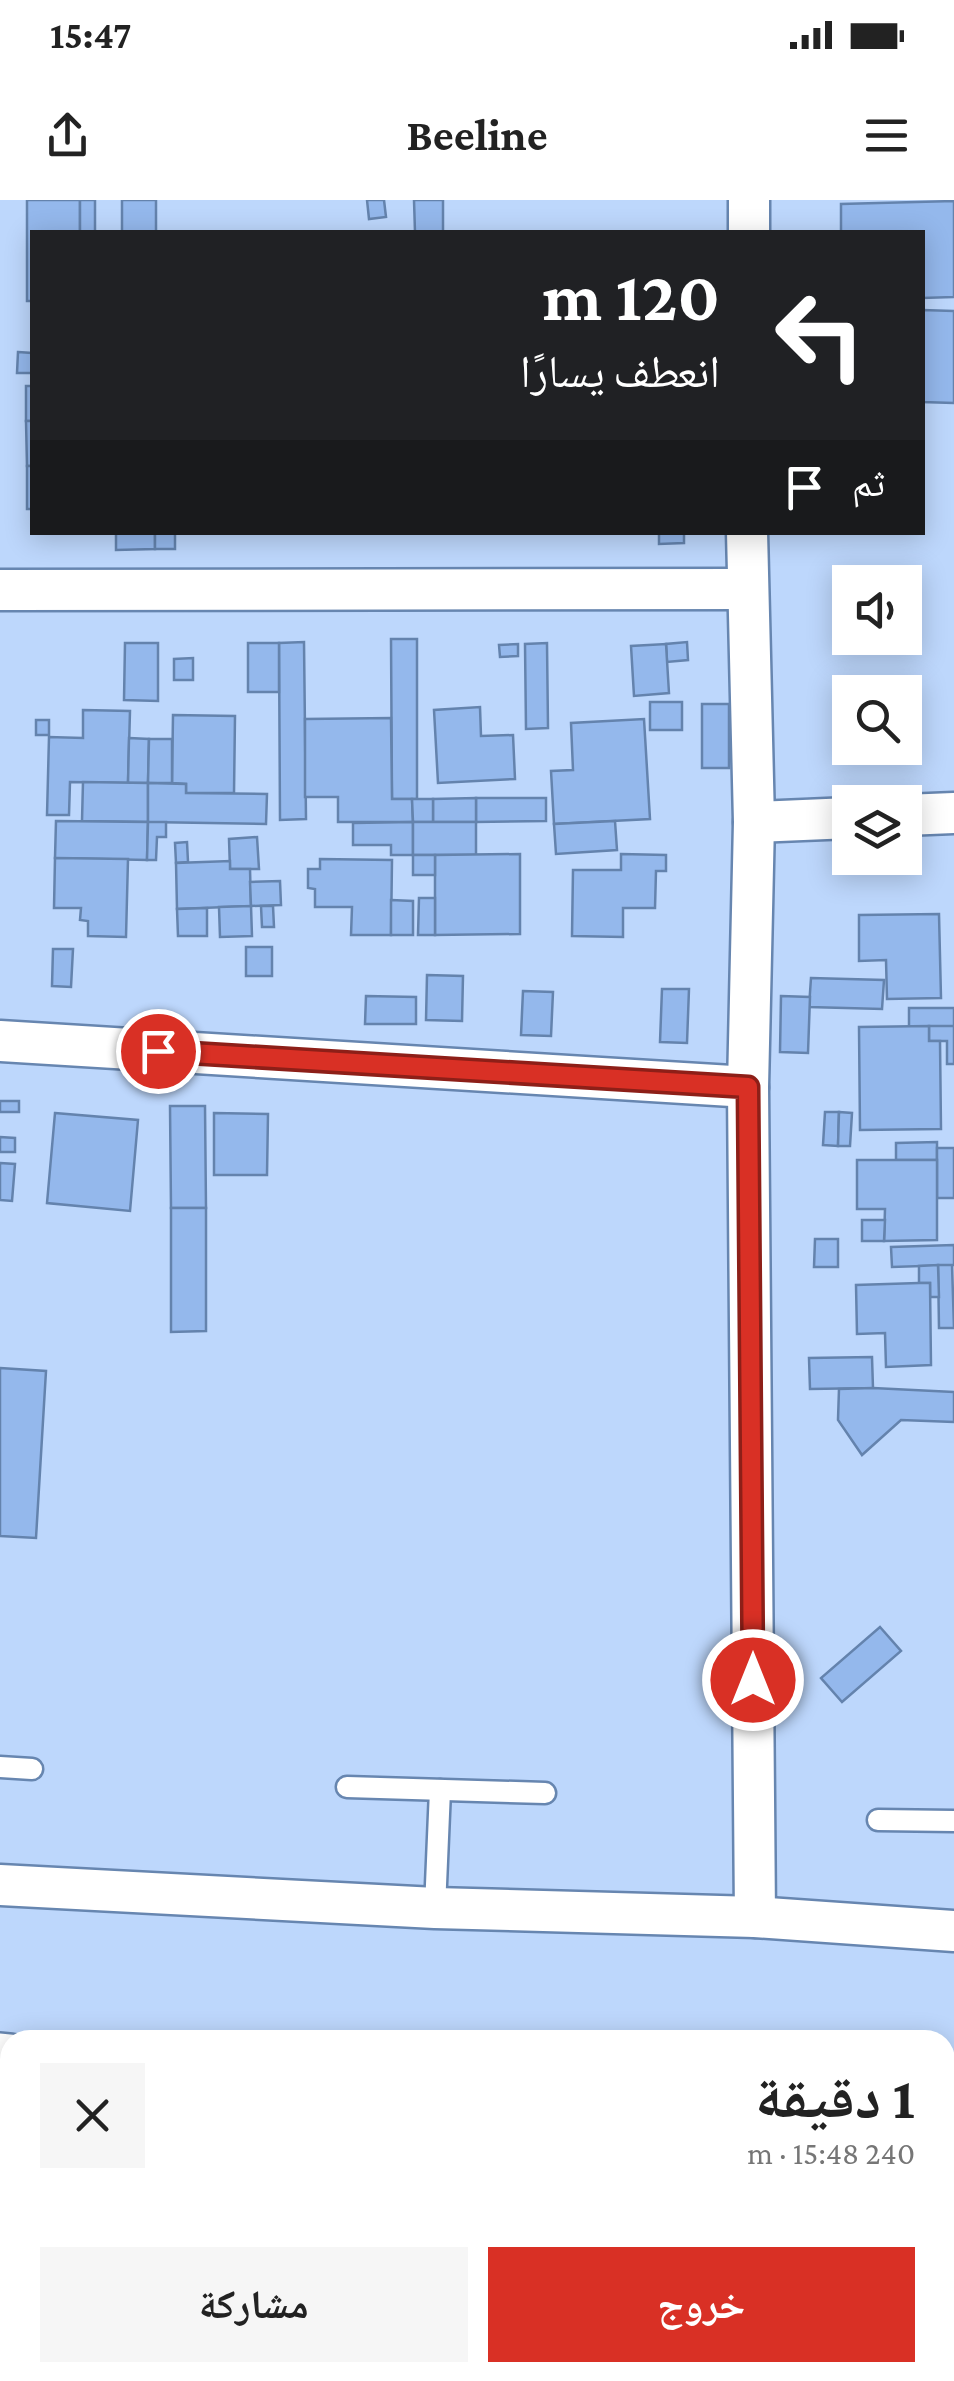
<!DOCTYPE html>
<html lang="ar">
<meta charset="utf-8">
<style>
body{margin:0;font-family:"Crimson Pro","Noto Naskh Arabic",serif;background:#f6f6f6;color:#222;direction:rtl;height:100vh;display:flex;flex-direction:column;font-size:38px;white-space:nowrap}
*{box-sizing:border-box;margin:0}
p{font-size:32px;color:#767676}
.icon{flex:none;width:55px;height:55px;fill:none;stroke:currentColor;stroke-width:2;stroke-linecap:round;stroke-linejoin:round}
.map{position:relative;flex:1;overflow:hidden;direction:ltr}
.sheet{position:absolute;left:0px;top:1830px;width:955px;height:352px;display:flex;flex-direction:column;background:#fff;border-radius:30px 30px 0 0;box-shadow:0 5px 25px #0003;direction:rtl}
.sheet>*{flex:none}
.hud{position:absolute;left:30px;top:30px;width:895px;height:305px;border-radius:0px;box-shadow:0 5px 25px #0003;direction:rtl;background:#202124;color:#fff;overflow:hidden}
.controls{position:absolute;left:832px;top:365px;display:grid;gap:20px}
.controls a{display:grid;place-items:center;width:90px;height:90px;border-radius:0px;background:#fff;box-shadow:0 5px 25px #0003;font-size:50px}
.pin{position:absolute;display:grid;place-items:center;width:85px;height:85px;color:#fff;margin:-42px;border:5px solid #fff;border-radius:50%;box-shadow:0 2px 10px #0007}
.me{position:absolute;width:110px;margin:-55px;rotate:0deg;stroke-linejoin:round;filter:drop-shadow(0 0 8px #0008)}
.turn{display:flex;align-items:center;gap:35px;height:210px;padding:0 40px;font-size:45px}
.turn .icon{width:130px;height:130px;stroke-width:2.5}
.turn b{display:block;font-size:70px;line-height:85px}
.then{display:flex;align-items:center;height:95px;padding:0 40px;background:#0003;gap:20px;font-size:38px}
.round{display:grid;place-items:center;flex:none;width:105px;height:105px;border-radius:0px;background:#f6f6f6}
.head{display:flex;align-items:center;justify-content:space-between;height:170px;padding:0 40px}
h1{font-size:60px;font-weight:700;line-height:75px}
.action{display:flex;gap:20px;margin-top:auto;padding:20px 40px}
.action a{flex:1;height:115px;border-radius:0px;background:#d93025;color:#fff;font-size:40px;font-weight:700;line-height:115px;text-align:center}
.action a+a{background:#f6f6f6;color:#222}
.status{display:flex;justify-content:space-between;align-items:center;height:70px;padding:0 50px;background:#fff;direction:ltr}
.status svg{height:28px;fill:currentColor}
header{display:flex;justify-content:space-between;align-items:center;height:130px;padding:0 40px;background:#fff;font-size:45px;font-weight:700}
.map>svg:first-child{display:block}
</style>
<div class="status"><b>15:47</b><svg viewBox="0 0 49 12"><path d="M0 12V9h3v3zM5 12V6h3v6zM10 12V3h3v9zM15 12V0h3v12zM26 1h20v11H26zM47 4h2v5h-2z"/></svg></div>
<header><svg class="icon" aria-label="menu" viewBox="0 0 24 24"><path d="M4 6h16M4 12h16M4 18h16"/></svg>Beeline<svg class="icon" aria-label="share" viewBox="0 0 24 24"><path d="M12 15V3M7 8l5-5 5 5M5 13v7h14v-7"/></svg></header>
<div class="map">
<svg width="954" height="2181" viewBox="0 0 954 2181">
<rect width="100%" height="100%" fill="#bdd7fc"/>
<g fill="#94b8ec" stroke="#6483ad" stroke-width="2.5">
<polygon points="27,0 80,0 80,32 32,32 32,101 27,101"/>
<rect x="80" y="0" width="15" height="32"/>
<rect x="122" y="0" width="34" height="32"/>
<polygon points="367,0 384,0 386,17 369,19"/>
<polygon points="414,0 443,0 443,32 415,32"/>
<polygon points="954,1 954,97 922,98 922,32 841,32 841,4"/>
<polygon points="922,110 954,111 954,203 922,202"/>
<polygon points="18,152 32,153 32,173 17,173"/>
<rect x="26" y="186" width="6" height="35"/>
<polygon points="26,221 32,221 32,266 27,266"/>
<rect x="27" y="266" width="5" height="43"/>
<polygon points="116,332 155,332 155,349 116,350"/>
<rect x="155" y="332" width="20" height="17"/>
<polygon points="659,332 684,332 684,343 659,344"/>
<polygon points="391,439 417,439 417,599 392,599"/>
<polygon points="304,442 306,619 280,620 279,443"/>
<polygon points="687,442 688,460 667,462 666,444"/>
<polygon points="125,443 158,443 158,501 124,500"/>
<rect x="248" y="443" width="31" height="49"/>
<polygon points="547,443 548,528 526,529 525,444"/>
<polygon points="518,444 518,456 500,457 499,445"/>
<polygon points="666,444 669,493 634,496 631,446"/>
<polygon points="193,458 193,480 174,480 174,459"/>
<rect x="650" y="502" width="32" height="28"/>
<rect x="702" y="504" width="27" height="64"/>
<polygon points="480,507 481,536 513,535 515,579 438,583 434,510"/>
<polygon points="83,510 130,511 128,583 70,582 69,615 47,615 49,537 83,538"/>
<polygon points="173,515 235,516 234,593 186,593 186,584 172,583"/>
<polygon points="391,518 392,599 412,599 413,622 338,622 338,597 305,597 305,519"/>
<polygon points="644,519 650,619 554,624 551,571 573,570 571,523"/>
<rect x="36" y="520" width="13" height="15"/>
<polygon points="129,538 149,539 148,583 128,583"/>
<polygon points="149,539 172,539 172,583 148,583"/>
<polygon points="83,582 148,583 148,622 82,621"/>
<polygon points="148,583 186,584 186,593 267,594 266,624 148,622"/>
<polygon points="476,598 546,598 546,621 476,622"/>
<polygon points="476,598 476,622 433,622 433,599"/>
<polygon points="412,599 433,599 433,622 413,622"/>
<polygon points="56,621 148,622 147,660 55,658"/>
<polygon points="615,621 617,650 556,654 554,624"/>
<polygon points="148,622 166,622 166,637 157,637 156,660 147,660"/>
<polygon points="413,622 413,655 391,655 391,645 353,645 353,623"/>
<rect x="413" y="622" width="63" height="33"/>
<polygon points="257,637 259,669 230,669 229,639"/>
<polygon points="187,642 188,662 176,663 175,643"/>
<polygon points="520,654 520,734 435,735 435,655"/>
<polygon points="621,654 666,655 666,671 656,671 655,708 623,708 623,737 572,736 573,670 621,670"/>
<rect x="413" y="655" width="22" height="20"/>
<polygon points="55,658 128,659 126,737 88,736 88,721 80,720 81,708 54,708"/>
<polygon points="320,659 392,660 391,735 351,735 352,707 315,707 315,689 308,688 308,669 320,669"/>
<polygon points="230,661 230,669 250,669 251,706 177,709 176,663"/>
<polygon points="280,681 281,705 251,706 250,682"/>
<polygon points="419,698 435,698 435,735 418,735"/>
<polygon points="391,700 413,701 413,735 391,735"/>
<polygon points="251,706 252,736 220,737 219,707"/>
<polygon points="261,706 273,706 274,727 262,727"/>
<polygon points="207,708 207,736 178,736 177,709"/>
<polygon points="939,714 941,798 887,799 886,760 859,761 859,715"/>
<rect x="246" y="747" width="26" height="29"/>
<polygon points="53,749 73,749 71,787 52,786"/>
<polygon points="427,775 463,776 462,821 426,820"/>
<polygon points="811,778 884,780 882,809 809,807"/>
<polygon points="662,789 689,789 687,843 660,842"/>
<polygon points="523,791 553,792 551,836 521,835"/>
<polygon points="366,796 416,797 416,824 365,824"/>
<polygon points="781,796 810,797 808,853 780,852"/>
<polygon points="909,808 954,808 954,826 909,827"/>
<polygon points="929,826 954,826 954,864 947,864 947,841 929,841"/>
<polygon points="929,826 929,841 940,841 941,929 860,930 859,827"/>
<rect x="0" y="901" width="19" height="11"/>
<polygon points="170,906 205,906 206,1008 171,1008"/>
<polygon points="825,912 839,912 838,946 823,945"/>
<polygon points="839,912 852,913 850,946 838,946"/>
<polygon points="55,913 138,920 130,1011 47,1003"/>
<polygon points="214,913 268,914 267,975 214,975"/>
<polygon points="0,937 15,938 15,952 0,952"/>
<polygon points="937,942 937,960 896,960 896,943"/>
<rect x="937" y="948" width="17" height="50"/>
<polygon points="857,960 937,960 937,1040 884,1041 885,1009 857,1009"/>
<polygon points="0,963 15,964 12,1001 0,1000"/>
<polygon points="171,1008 206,1008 206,1131 171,1132"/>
<polygon points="862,1020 885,1020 884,1041 862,1041"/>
<polygon points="815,1039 838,1039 838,1067 814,1067"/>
<polygon points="954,1045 954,1065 892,1067 891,1047"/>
<polygon points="938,1065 952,1065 954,1128 939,1128"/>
<polygon points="938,1065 939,1097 930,1097 930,1083 919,1083 919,1066"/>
<polygon points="919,1083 930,1083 931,1165 886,1167 885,1133 857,1134 856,1085"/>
<polygon points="872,1157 873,1188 810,1189 809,1158"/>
<polygon points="0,1168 46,1171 36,1338 0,1336"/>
<polygon points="873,1188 954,1192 954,1222 901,1220 862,1255 838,1220 839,1189"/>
<polygon points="880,1427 901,1451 842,1502 821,1478"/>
</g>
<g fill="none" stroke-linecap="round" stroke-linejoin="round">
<defs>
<g id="lane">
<polyline points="0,1567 32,1569"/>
<polyline points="347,1587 545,1593"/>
<polyline points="878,1620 954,1621"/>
<polyline points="435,1708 440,1590"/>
</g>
<g id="street">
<polyline points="749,32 749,0"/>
<polyline points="747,332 754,622 748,887 755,1717"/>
<polyline points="0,390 747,389"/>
<polyline points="905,615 954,613"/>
<polyline points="754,622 850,618"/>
<polyline points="0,841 748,887"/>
<polyline points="0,1685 435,1708 755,1717 954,1731"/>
<polyline points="0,2140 10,2141"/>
<polyline points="577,2172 736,2181"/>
<polyline points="196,2181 196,2172"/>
</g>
<g id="highway">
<polyline points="0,1861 10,1862"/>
<polyline points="945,1922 954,1922"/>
<polyline points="0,1948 10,1949"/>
<polyline points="0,1999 10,2000"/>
<polyline points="945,2003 954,2003"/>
<polyline points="945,2116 954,2117"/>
</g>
</defs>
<use href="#lane" stroke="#6786b0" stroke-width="25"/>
<use href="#street" stroke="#6786b0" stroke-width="45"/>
<use href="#highway" stroke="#6786b0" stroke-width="60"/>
<use href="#lane" stroke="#fff" stroke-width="20"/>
<use href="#street" stroke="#fff" stroke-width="40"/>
<use href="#highway" stroke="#fff" stroke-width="55"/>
</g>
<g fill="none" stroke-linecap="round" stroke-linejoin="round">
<defs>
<polyline id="route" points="158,851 748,887 753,1480"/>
</defs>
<use href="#route" stroke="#8d1f18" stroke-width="25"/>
<use href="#route" stroke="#d93025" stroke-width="18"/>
</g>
</svg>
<div class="controls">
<a><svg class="icon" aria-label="sound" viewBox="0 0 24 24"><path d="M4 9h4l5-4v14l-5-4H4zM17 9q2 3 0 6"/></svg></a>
<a><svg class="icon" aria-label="search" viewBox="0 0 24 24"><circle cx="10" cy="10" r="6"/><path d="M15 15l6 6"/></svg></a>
<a><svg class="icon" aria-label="layers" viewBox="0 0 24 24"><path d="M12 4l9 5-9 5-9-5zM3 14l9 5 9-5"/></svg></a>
</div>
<div class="pin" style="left:158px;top:851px;background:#d93025"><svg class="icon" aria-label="arrive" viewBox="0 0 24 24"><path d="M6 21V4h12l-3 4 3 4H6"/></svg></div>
<svg class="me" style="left:753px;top:1480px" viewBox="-20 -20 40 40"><circle r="17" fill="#d93025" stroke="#fff" stroke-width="3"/><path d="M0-11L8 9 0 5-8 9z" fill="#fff"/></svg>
<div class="hud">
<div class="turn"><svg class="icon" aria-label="left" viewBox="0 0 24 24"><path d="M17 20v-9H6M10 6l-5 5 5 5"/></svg><div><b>120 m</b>انعطف يسارًا</div></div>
<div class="then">ثم<svg class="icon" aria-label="arrive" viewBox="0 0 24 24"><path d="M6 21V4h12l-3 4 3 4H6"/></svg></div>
</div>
<section class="sheet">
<div class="head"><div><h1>1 دقيقة</h1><p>240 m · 15:48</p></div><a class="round"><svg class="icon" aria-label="close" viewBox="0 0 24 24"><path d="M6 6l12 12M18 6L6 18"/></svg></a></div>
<div class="action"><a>خروج</a><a>مشاركة</a></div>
</section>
</div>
